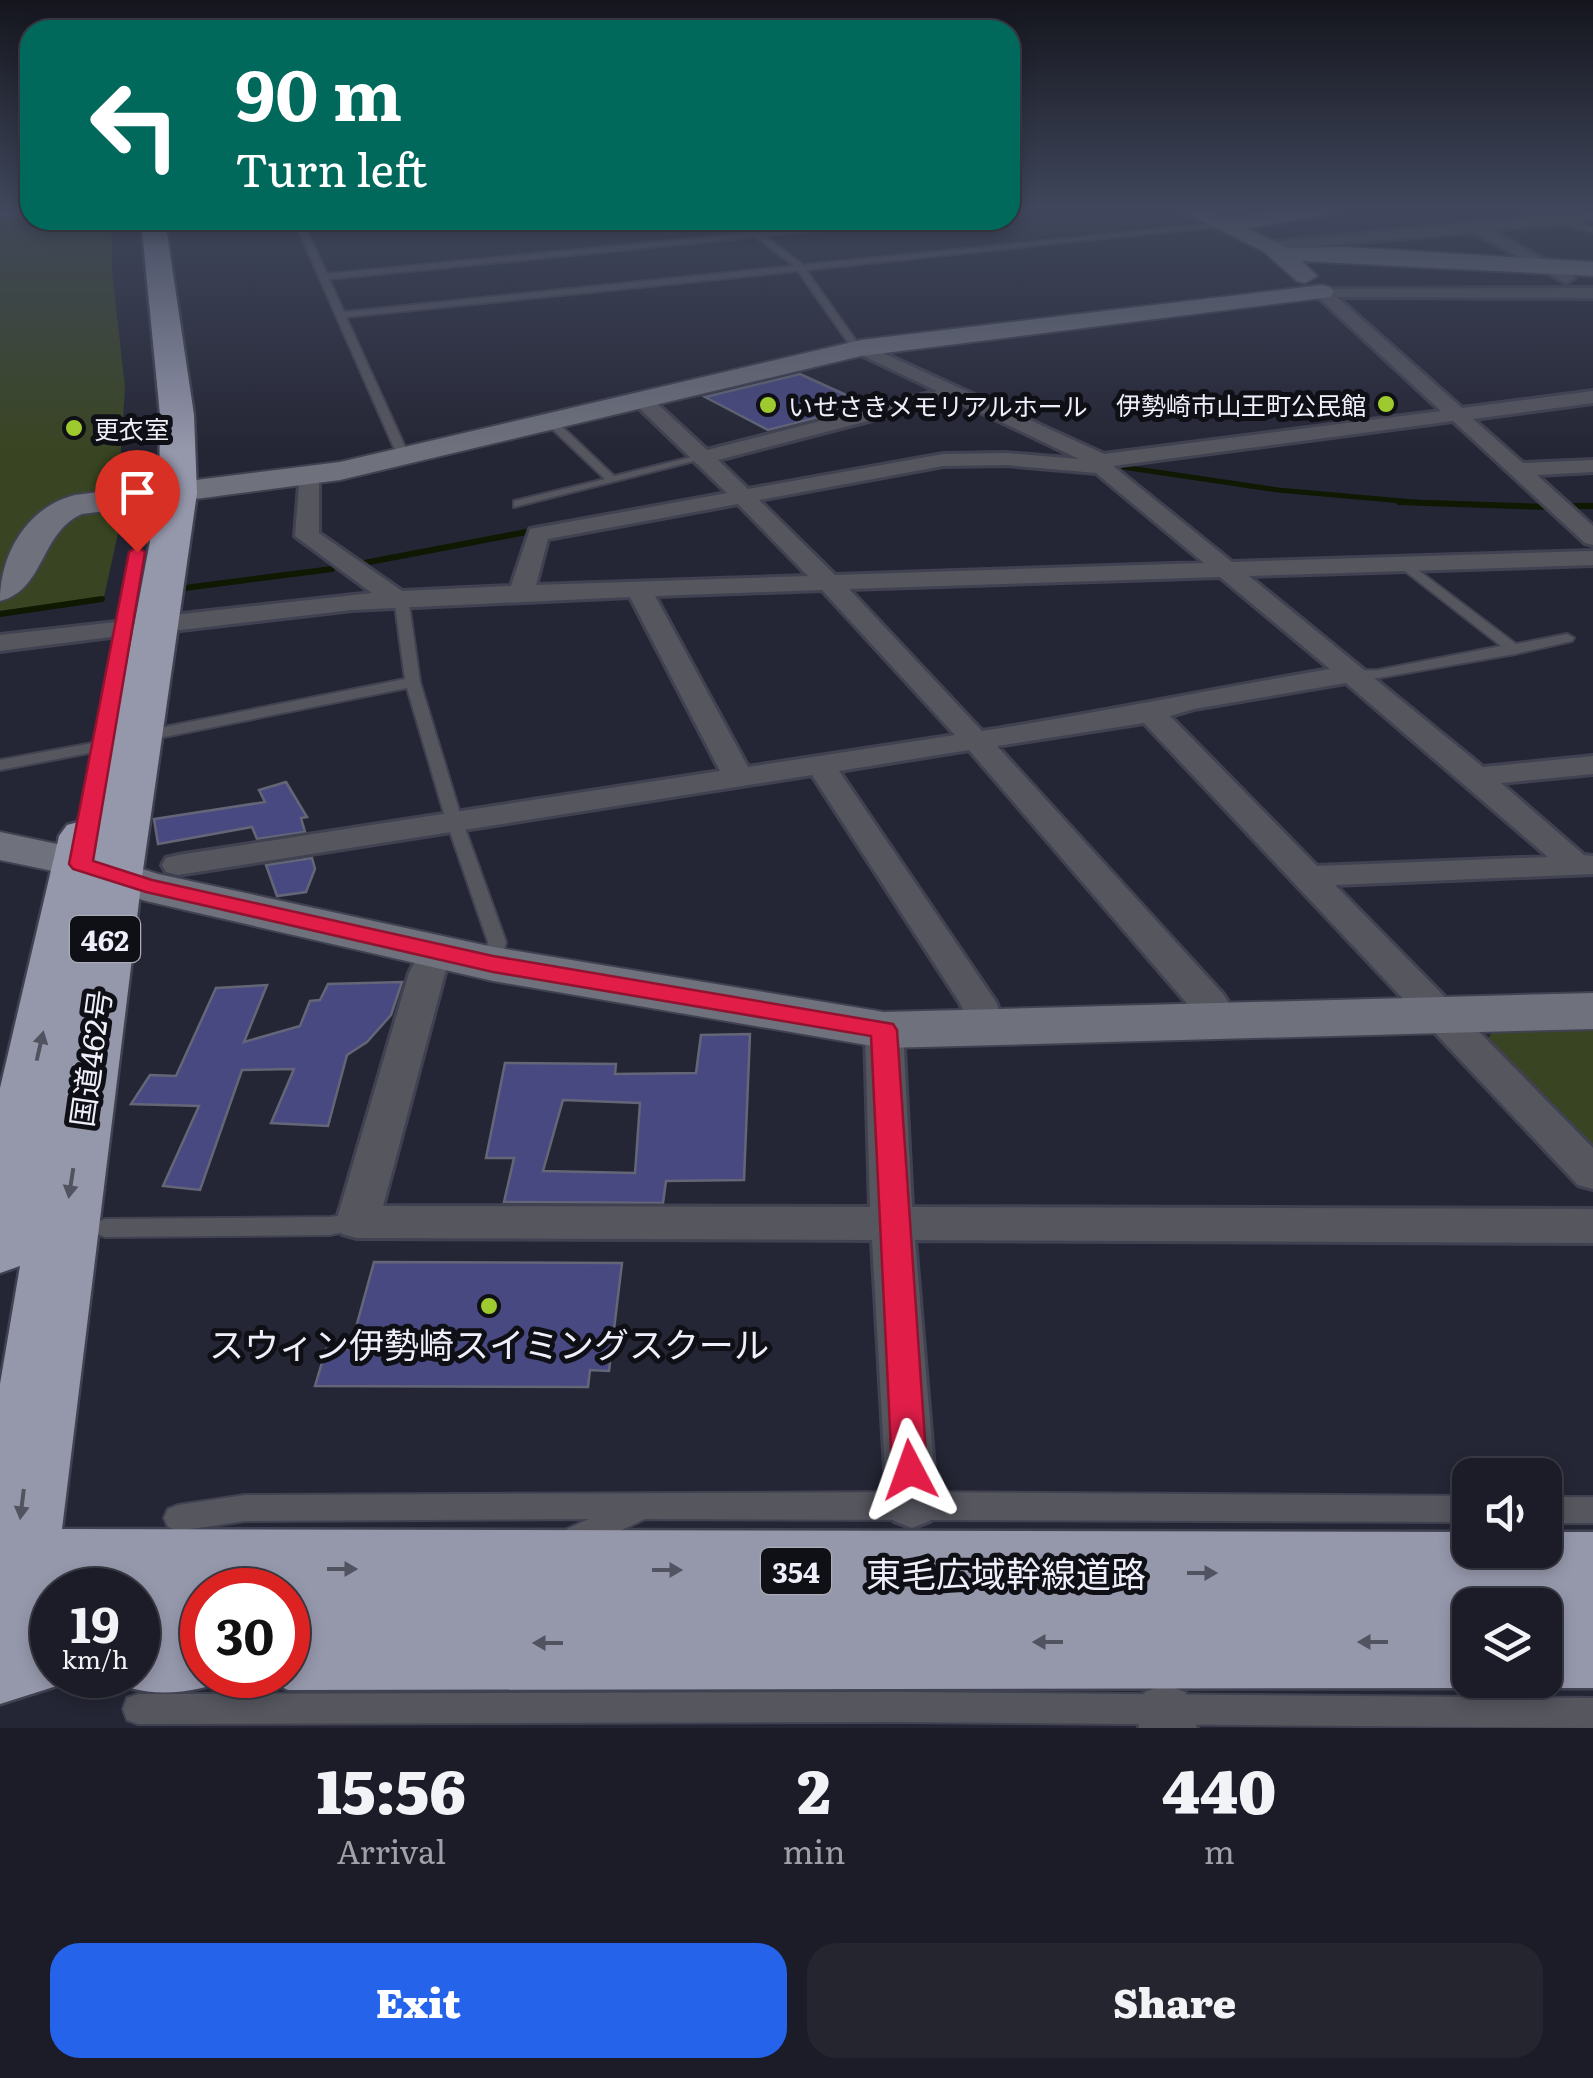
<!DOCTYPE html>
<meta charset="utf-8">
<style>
body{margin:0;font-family:Literata,"Noto Sans JP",serif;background:#252530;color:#f1f3f6;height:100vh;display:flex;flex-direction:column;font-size:38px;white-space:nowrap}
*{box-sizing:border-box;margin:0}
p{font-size:32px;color:#a0a1a8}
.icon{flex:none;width:55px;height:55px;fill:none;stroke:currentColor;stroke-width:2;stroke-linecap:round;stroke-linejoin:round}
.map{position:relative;height:1728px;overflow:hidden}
.details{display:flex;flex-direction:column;background:#1c1c28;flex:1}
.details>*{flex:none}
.banner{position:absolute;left:20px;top:20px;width:1000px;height:210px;border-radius:30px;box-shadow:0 5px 15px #0003,0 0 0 2px #3a3a45;background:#00695c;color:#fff;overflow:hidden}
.fabs{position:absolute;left:1452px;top:1458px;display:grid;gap:20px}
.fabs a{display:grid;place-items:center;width:110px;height:110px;border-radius:20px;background:#1c1c28;box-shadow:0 5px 15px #0003,0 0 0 2px #3a3a45;font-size:50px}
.speed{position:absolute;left:30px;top:1568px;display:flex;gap:20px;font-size:50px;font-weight:700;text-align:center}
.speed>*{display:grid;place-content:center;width:130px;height:130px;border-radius:50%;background:#1c1c28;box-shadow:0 5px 15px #0003,0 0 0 2px #3a3a45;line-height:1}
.speed small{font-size:25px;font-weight:400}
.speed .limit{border:15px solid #d22;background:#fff;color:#111}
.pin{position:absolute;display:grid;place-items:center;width:85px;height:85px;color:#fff;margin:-102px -42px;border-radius:50% 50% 50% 0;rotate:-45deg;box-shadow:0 0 10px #0007}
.pin .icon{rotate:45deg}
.me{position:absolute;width:110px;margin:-55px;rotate:356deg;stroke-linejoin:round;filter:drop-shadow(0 0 8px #0008)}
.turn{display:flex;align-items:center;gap:35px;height:210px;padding:0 50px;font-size:45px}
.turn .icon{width:130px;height:130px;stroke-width:2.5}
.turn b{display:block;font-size:70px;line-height:85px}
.eta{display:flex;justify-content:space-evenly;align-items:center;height:170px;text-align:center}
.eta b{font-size:60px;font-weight:800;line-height:70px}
.button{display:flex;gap:20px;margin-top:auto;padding:20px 50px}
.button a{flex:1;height:115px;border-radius:30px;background:#2563eb;color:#fff;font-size:40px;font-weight:800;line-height:115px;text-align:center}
.button a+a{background:#252530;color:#f1f3f6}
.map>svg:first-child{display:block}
</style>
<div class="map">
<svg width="1593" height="1728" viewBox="0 0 1593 1728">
<rect width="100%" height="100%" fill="#252635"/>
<g fill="#394522">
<path d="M30,214V220H111L112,271L125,387L119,480C101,501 75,491 53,503C23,518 21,556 0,580V217Z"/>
<path d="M124,506L104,597L0,611V600C32,582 52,541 71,511Z"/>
<polygon points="1593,1028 1593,1152 1485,1043 1493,1031"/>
</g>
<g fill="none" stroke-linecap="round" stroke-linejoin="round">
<g stroke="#0f1800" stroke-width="5">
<polyline points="1116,466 1278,490 1436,504"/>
<polyline points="756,488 933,456"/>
</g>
<g stroke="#0f1800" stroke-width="6">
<polyline points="1399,502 1549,507"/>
<polyline points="1571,506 1593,506"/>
<polyline points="364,563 537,530"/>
<polyline points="185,588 332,569"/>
<polyline points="0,614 102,599"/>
</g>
</g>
<g fill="#484981" stroke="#646678" stroke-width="2.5" fill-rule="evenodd">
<polygon points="800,374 868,405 768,430 705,397"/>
<polygon points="286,782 307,817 301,818 305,832 257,839 252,827 158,844 154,819 265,802 259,790"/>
<polygon points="312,858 315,869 306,892 277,896 266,865"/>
<polygon points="402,982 391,1015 367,1042 347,1055 328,1126 271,1123 294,1069 242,1070 200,1190 163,1186 199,1106 131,1104 150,1075 176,1076 216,988 267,985 244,1042 300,1026 310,1001 320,1000 328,984"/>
<path d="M750,1034L744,1180L666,1181L663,1203L504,1202L514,1158H486L505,1063L616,1064L615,1074L696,1073L701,1035ZM563,1100L640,1103L635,1173L543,1171Z"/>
<polygon points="374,1262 622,1263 609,1371 590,1370 588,1387 315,1386 326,1349 350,1349"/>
</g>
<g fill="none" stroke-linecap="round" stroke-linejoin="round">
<defs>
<g id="lane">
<polygon points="1010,209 1024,209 1010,212"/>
<polygon points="1539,209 1547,209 1556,217 1593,228 1593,232 1550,221"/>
<path d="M294,220H302L327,274L750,233L734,220H743L759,232L911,220L765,236L803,265L1224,223L1228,225L806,270L856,341L866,348L861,351L850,345L798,271L346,317L406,449L414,457L408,460L395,450ZM756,237L794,266L344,312L329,279Z"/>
<polygon points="547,420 555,420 614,476 704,454 710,457 514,507 514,501 605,479 547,424"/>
<polygon points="1406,561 1516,644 1567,634 1574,638 1572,641 1515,654 1378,678 1345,677 1345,671 1378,670 1501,646 1401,568 1400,565"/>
<polygon points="396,595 409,604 420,682 462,820 506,942 500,968 486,968 483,964 488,942 446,820 407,688 139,742 131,737 139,732 405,679 395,605 389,599"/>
<polygon points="104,741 110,743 112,746 110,749 0,770 0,760"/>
<polygon points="357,1213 365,1216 368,1222 365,1228 330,1235 105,1237 97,1234 93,1228 97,1222 105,1219 330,1217"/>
<polygon points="912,1492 1470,1496 1470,1522 645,1519 577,1551 567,1547 563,1538 567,1529 589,1519 245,1521 178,1531 168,1527 164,1518 168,1509 178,1505 245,1495"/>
<rect x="1545" y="1497" width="48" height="26"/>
<polygon points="900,1692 1593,1698 1593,1728 900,1722 138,1724 127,1720 123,1709 127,1698 138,1694"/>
</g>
<g id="street">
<polygon points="1593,212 1593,220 1491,230 1572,275 1574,278 1566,283 1473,232 1271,250 1264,246 1271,242"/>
<path d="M1593,288V298L1337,297L1462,408L1593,391V403L1473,419L1523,463L1593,460V472L1537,475L1593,526V545L1585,543L1453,421L1113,466L1232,562L1593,551V565L1249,576L1483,767L1593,756V774L1501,783L1584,855L1593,856V874L1335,885L1593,1148V1189L1578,1185L1144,723L997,746L1223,994L1240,1020L1235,1029L1222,1032L1209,1029L969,750L839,771L996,1002L1006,1027L1000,1036L987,1039L974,1036L960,1003L812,775L178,875L166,872L162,865L166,858L178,855L720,771L630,597L352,610L155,633L146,630L142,625L155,617L372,593L295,536L300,472H316L319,477V533L402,591L511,586L530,529L727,493L635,404V396H649L707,450L937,391L855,352L852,348L861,343L1104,454L1441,411L1316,295V289ZM953,399L1079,459L1006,453L943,454L748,489L718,460ZM1006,465L1096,473L1204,563L835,575L759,500L943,466ZM738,504L808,576L536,585L548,539ZM1220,577L1330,669C1213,689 1099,713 982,731L849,589ZM822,590L955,735L748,767L655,596ZM1346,683L1548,857L1317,866L1170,716L1194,709Z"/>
<polygon points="125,621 138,629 134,634 0,651 0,635"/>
<polygon points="437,940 449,943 454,951 445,973 383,1206 870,1207 865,1030 871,1021 884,1017 897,1021 903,1030 912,1207 1593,1209 1593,1243 915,1240 937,1505 930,1521 912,1528 894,1521 887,1505 872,1240 357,1238 342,1234 336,1222 409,973 425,943"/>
<polygon points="1165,1684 1185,1692 1197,1728 1139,1728 1137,1712 1145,1692"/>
</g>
<g id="secondary">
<polygon points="0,209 30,209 30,214 0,217"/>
<polygon points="1178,209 1205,209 1226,218 1287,209 1337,209 1327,215 1247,228 1287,248 1346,247 1593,262 1593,276 1302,261 1317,276 1305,283 1297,281 1263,251"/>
<path d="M1322,285L1330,287L1334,292L1330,297L861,356L340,480L82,514C40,532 45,590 0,601C0,554 27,507 75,495L340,462L861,340Z"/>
<polygon points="0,832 76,848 158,874 493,947 884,1012 1593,993 1593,1029 884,1048 493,981 146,901 48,870 0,860"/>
</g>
<path id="highway" d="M141,220H165L194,415L197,493L142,877L62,1529L1470,1532V1550H1545V1532H1593V1688H1545L1526,1680H1545V1605H1470V1680H1489L1470,1688L288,1690L255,1675H288V1590H202V1675L235,1677C195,1694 141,1702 104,1675H138V1590H52V1675L85,1677L0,1704V1384L20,1266L0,1273V1088L59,836L67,825L86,820L97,823L159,493L160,415Z"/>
</defs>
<use href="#lane" stroke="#414251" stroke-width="4"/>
<use href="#street" stroke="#414251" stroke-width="6"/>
<use href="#secondary" stroke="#414251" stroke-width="4"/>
<use href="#highway" stroke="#414251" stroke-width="5"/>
<use href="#lane" fill="#56565f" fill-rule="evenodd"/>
<use href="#street" fill="#56565f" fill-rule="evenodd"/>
<use href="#secondary" fill="#6f717d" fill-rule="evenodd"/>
<use href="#highway" fill="#9597ab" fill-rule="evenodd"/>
</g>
<defs><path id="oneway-solid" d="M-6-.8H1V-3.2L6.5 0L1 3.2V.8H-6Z" transform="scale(2.5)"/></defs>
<g fill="#525360">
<use href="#oneway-solid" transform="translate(40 1046) rotate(-77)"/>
<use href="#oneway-solid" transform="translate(71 1183) rotate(99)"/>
<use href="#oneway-solid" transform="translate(22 1504) rotate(97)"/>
<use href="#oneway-solid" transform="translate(342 1569)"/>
<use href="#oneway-solid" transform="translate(667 1570)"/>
<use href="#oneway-solid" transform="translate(1202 1573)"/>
<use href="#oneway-solid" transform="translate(1048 1642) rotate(180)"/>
<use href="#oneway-solid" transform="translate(1373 1642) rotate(180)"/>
<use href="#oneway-solid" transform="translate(548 1643) rotate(180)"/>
</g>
<linearGradient id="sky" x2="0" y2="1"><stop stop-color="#14151d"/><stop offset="0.46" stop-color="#40475c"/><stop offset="1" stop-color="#40475c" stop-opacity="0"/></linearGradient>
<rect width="1593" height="451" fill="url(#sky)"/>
<polygon fill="#e11d48" stroke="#92132f" stroke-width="2.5" points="137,547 145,552 93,861 152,880 493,956 893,1024 897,1030 927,1470 922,1481 910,1486 897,1481 892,1470 871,1036 493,972 146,892 73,869 69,864 129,552"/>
<g fill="#9eca2f" stroke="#0f0f16" stroke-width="4">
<circle cx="1386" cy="404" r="10"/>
<circle cx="768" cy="405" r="10"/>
<circle cx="74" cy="428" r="10"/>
<circle cx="489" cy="1306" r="10"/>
</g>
<g text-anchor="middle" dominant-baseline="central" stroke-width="10" stroke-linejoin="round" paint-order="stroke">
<g font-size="25" fill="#eeeffa" stroke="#0f0f16" text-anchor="start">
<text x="1366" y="404" text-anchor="end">伊勢崎市山王町公民館</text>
<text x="788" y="405">いせさきメモリアルホール</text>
<text x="94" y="428">更衣室</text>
</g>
<g fill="#0f0f16" stroke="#abacb6" stroke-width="2.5">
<rect x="70" y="916" width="70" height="46" rx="8"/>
<rect x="761" y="1548" width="70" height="46" rx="8"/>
</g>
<g font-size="28" font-weight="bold" fill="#eeeffa">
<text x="105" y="939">462</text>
<text x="796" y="1571">354</text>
</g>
<g font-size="30" fill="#eeeffa" stroke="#0f0f16">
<text transform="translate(89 1058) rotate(-82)">国道462号</text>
</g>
<g font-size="35" fill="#eeeffa" stroke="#0f0f16">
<text x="489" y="1343">スウィン伊勢崎スイミングスクール</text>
</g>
<g font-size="35" fill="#eeeffa" stroke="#0f0f16">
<text x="1006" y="1572">東毛広域幹線道路</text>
</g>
</g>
</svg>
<div class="fabs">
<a><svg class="icon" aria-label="sound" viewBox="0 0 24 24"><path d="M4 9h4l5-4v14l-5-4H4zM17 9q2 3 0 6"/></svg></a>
<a><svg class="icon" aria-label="layers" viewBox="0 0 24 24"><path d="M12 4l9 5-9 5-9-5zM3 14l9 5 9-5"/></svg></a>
</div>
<div class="speed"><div>19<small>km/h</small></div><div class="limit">30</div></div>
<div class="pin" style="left:137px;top:552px;background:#d93025"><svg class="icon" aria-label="arrive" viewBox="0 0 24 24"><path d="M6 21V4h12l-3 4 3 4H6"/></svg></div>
<svg class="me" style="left:910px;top:1470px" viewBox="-20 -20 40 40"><path d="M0-17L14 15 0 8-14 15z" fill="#e11d48" stroke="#fff" stroke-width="4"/></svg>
<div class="banner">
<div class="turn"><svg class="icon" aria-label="left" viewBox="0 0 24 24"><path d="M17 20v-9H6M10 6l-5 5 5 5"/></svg><div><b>90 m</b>Turn left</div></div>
</div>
</div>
<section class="details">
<div class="eta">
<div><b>15:56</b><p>Arrival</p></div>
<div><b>2</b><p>min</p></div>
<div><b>440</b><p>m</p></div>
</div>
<div class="button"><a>Exit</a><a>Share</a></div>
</section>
